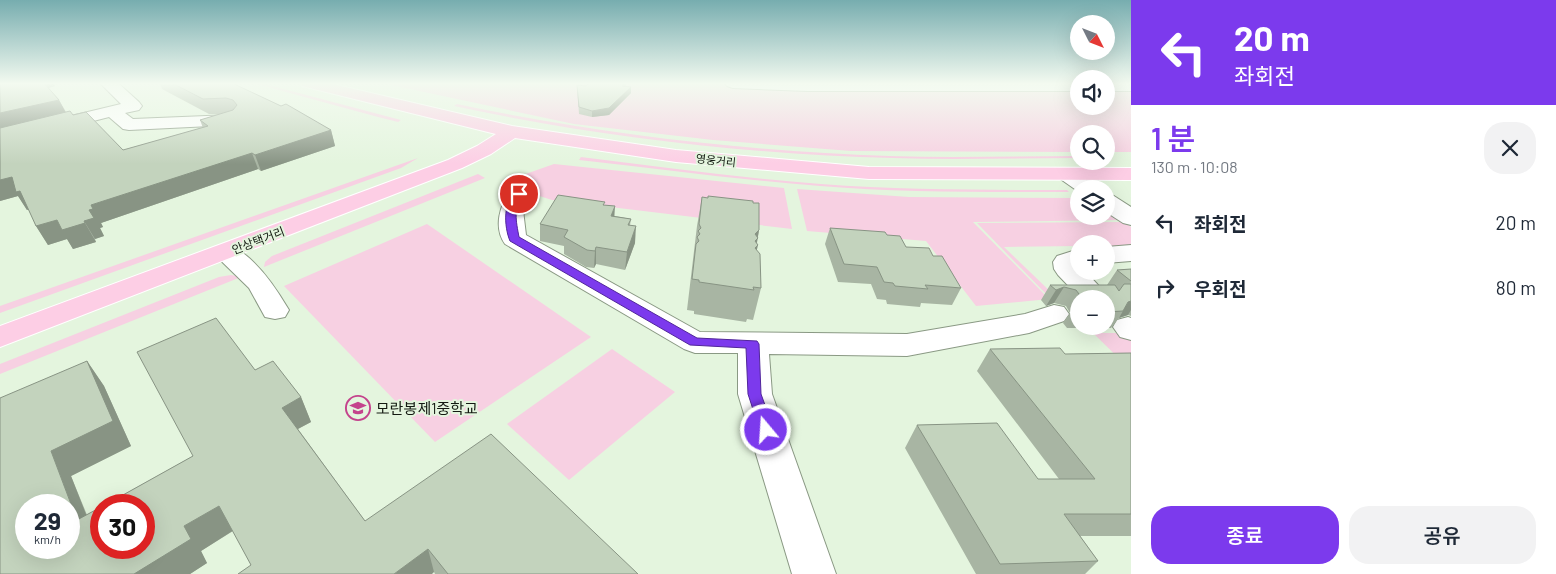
<!DOCTYPE html>
<html lang="ko">
<meta charset="utf-8">
<style>
body{margin:0;font-family:Barlow,"Noto Sans KR",sans-serif;background:#f2f2f3;color:#1f2937;height:100vh;display:flex;flex-direction:column;font-size:19px;white-space:nowrap}
*{box-sizing:border-box;margin:0}
p{font-size:16px;color:#747a83}
.icon{flex:none;width:28px;height:28px;fill:none;stroke:currentColor;stroke-width:2;stroke-linecap:round;stroke-linejoin:round}
.map{position:relative;flex:1;overflow:hidden}
.side{display:flex;flex-direction:column;background:#fff;width:425px}
.side>*{flex:none}
.guide{background:#7c3aed;color:#fff;overflow:hidden}
.needle{width:32px;rotate:132deg}
.controls{position:absolute;left:1070px;top:15px;display:grid;gap:10px}
.controls a{display:grid;place-items:center;width:45px;height:45px;border-radius:50%;background:#fff;box-shadow:0 5px 20px #0002;font-size:25px}
.speed{position:absolute;left:15px;top:494px;display:flex;gap:10px;font-size:25px;font-weight:700;text-align:center}
.speed>*{display:grid;place-content:center;width:65px;height:65px;border-radius:50%;background:#fff;box-shadow:0 5px 20px #0002;line-height:1}
.speed small{font-size:12px;font-weight:400}
.speed .limit{border:8px solid #d22;background:#fff;color:#111}
.pin{position:absolute;display:grid;place-items:center;width:42px;height:42px;color:#fff;margin:-21px;border:2px solid #fff;border-radius:50%;box-shadow:0 1px 5px #0007}
.me{position:absolute;width:55px;margin:-28px;rotate:342deg;stroke-linejoin:round;filter:drop-shadow(0 0 4px #0008)}
.turn{display:flex;align-items:center;gap:18px;height:105px;padding:0 20px;font-size:22px}
.turn .icon{width:65px;height:65px;stroke-width:2.5}
.turn b{display:block;font-size:35px;line-height:42px}
.round{display:grid;place-items:center;flex:none;width:52px;height:52px;border-radius:20px;background:#f2f2f3}
.headline{display:flex;align-items:center;justify-content:space-between;height:85px;padding:0 20px}
h1{font-size:30px;font-weight:600;line-height:38px;color:#7c3aed}
.primary-button{display:flex;gap:10px;margin-top:auto;padding:10px 20px}
.primary-button a{flex:1;height:58px;border-radius:20px;background:#7c3aed;color:#fff;font-size:20px;font-weight:600;line-height:58px;text-align:center}
.primary-button a+a{background:#f2f2f3;color:#1f2937}
ul{padding:0;list-style:none}
li{display:flex;align-items:center;gap:15px;height:65px;padding:0 20px}
li div{flex:1}
li b{display:block;font-size:19px}
li em{font-style:normal}
main{display:flex;flex:1;min-height:0}
.map>svg:first-child{display:block}
</style>
<main>
<div class="map">
<svg width="1131" height="574" viewBox="0 0 1131 574">
<rect width="100%" height="100%" fill="#e4f5de"/>
<g fill="#f7d0e2">
<polygon points="253,83 261,83 401,120 398,122 378,117"/>
<polygon points="382,83 1079,83 1079,106 1106,106 1106,83 1131,83 1131,152 1106,152 1106,134 1079,134 1079,152 851,151 713,140 574,124"/>
<path d="M457,104C599,134 744,151 889,156C952,158 1016,156 1079,156V158C1017,158 955,160 893,158C746,154 598,137 454,106Z"/>
<path d="M581,157C661,167 741,178 821,184C903,190 985,190 1067,190L1069,192C986,192 903,193 820,186C740,180 660,169 579,160Z"/>
<polygon points="418,158 401,168 0,313 0,306"/>
<polygon points="554,164 784,188 792,229 552,200 530,193 506,181"/>
<polygon points="478,174 485,178 264,267 265,262 272,256"/>
<polygon points="797,189 909,197 1079,198 1079,216 1106,216 1106,210 1122,220 973,222 1049,299 976,306 926,241 807,231"/>
<polygon points="1125,222 1131,227 1131,244 1128,246 1106,246 1106,244 1079,244 1079,246 1004,247 1056,297 1048,296 977,223"/>
<polygon points="427,224 591,337 435,442 284,286"/>
<polygon points="231,275 241,277 0,374 0,364 219,277"/>
<polygon points="1093,333 1126,333 1131,337 1131,370"/>
<polygon points="612,349 675,392 569,480 507,424"/>
</g>
<g fill="none" stroke-linecap="round" stroke-linejoin="round">
<defs>
<g id="minor">
<polygon points="100,83 118,83 139,102 142,106 139,110 125,113 133,119 231,115 237,116 240,120 237,124 231,125 129,130 123,129 109,117 0,145 0,133 121,104"/>
<polygon points="725,83 1079,83 1079,91 808,91 733,88 727,86"/>
<rect x="1106" y="83" width="25" height="8"/>
<path d="M1066,168C1077,170 1093,179 1100,189H1079V192L1059,178L1055,174L1059,170Z"/>
<path d="M519,187L527,189L530,194L523,210L526,235L700,332L907,334L1025,314L1054,305L1064,307L1069,314L1064,321L1029,333L907,356L769,354L772,394L836,574H792L738,394V353H695L684,349L505,244C493,227 500,205 511,189Z"/>
<polygon points="1106,194 1114,196 1131,207 1131,225 1123,223 1106,212"/>
<path d="M225,244C252,251 276,288 289,310L285,317L275,319L265,317L249,288L212,252L216,247Z"/>
<polygon points="1131,245 1131,261 1106,263 1106,247"/>
<polygon points="1079,249 1079,271 1085,271 1111,299 1107,305 1106,299 1081,299 1058,275 1054,269 1053,262 1057,256"/>
<polygon points="1128,317 1131,318 1131,340 1120,337 1113,327 1117,320"/>
</g>
<polygon id="major" points="300,83 328,83 512,126 676,150 869,167 1131,168 1131,180 869,179 676,162 515,138 491,154 462,168 0,347 0,326 448,160 477,146 496,134 302,86"/>
</defs>
<use href="#minor" stroke="#8a9984" stroke-width="2"/>
<use href="#major" stroke="#fff" stroke-width="2"/>
<use href="#minor" fill="#fff" fill-rule="evenodd"/>
<use href="#major" fill="#fdcee5" fill-rule="evenodd"/>
</g>
<g fill="#a8b5a3" fill-rule="evenodd">
<polygon points="0,83 53,83 55,86 48,88 59,100 66,112 73,115 123,150 203,128 200,120 220,114 209,114 162,89 160,83 232,83 331,130 335,146 261,171 258,169 101,223 103,227 100,228 104,236 95,239 96,242 73,249 67,239 48,245 36,226 29,209 27,210 18,196 0,201"/>
<polygon points="589,83 626,83 626,86 631,93 609,115 592,117 579,114 577,85 586,86"/>
<polygon points="702,197 759,230 757,243 757,250 761,288 753,320 747,319 746,322 694,314 694,311 687,310 697,226"/>
<polygon points="615,216 631,219 630,225 635,243 625,270 596,264 594,268 586,267 564,254 564,246 540,241 540,224"/>
<polygon points="830,228 887,235 906,247 933,256 961,288 952,305 921,303 920,307 887,304 886,300 877,299 871,284 838,282 825,244"/>
<path d="M1131,269V316L1128,315L1119,318L1111,328H1067L1063,323L1070,313L1066,306L1054,303L1046,306L1041,300L1050,285H1107L1117,270ZM1079,299H1106V326H1079Z"/>
<polygon points="990,349 1065,354 1131,353 1131,536 1080,536 1098,561 1085,574 976,574 905,448 917,425 1038,479 1059,479 977,371"/>
<polygon points="87,361 104,386 131,446 71,476 87,515 193,456 255,370 301,397 311,422 298,429 365,521 638,574 435,574 434,572 251,565 233,531 201,551 207,563 190,574 0,574"/>
</g>
<g fill="#889484">
<polygon points="41,83 53,83 55,86 44,89"/>
<polygon points="631,87 631,93 609,115 592,117 592,111"/>
<polygon points="59,100 67,115 0,131 0,113"/>
<polygon points="331,130 335,146 261,171 255,155"/>
<polygon points="252,153 258,169 101,223 103,227 100,228 104,236 95,239 84,221 89,210 91,205"/>
<polygon points="12,177 31,208 27,210 18,196 0,201 0,180"/>
<polygon points="615,206 614,223 611,216"/>
<polygon points="57,220 85,223 96,242 73,249 67,239 48,245 36,226"/>
<polygon points="636,226 635,243 625,270 627,252"/>
<polygon points="759,230 756,247 758,245 751,275 755,234"/>
<polygon points="596,247 596,264 594,268 595,251"/>
<polygon points="1064,287 1054,303 1046,306 1056,290"/>
<polygon points="1131,301 1131,310 1128,315 1119,318 1128,302"/>
<polygon points="87,361 104,386 131,446 71,476 98,545 77,520 51,451"/>
<polygon points="301,397 311,422 292,432 282,408"/>
<polygon points="219,506 234,530 201,551 207,563 190,574 134,574 184,526"/>
<polygon points="428,549 434,572 432,574 394,574"/>
</g>
<g fill="#c3d3bd" stroke="#889484" fill-rule="evenodd">
<polygon points="0,83 44,83 59,100 0,113"/>
<polygon points="172,83 232,83 281,106 286,104 331,130 255,155 252,153 91,205 93,209 89,210 94,218 84,221 85,223 62,230 57,220 36,226 20,191 16,192 12,177 0,180 0,128 70,111 73,115 86,112 123,150 208,126 200,120 233,110 237,105 233,100 226,98 203,99"/>
<polygon points="589,83 625,83 622,86 631,87 609,108 592,111 579,107 577,85 586,86"/>
<polygon points="558,195 605,202 603,205 615,206 611,216 631,219 628,225 636,226 627,252 596,247 595,251 587,250 564,237 568,230 540,224"/>
<polygon points="708,196 753,201 753,203 759,203 759,230 755,234 758,238 755,241 758,245 755,248 760,254 761,288 753,287 754,290 699,282 699,280 692,279 696,244 699,241 697,237 700,234 698,231 701,228 699,224 702,197 708,198"/>
<polygon points="830,228 885,232 887,235 900,236 906,247 929,248 933,256 942,256 961,288 925,285 928,289 895,286 893,283 884,282 877,267 844,264"/>
<polygon points="1131,269 1131,281 1117,270"/>
<polygon points="1124,284 1131,284 1131,301 1128,302 1123,311 1106,312 1106,299 1081,299 1082,298 1076,290 1064,287 1056,290 1050,285 1115,285 1119,291"/>
<polygon points="1079,301 1079,312 1078,312 1074,307"/>
<path d="M216,318L255,370L273,361L301,397L282,408L365,521L491,434L638,574H448L428,549L394,574H238L251,565L219,506L184,526L191,539L134,574H0V398L87,361L113,421L51,451L77,520L101,507V548H144V505H105L193,456L137,352ZM26,505H69V548H26Z"/>
<polygon points="1060,348 1065,354 1131,353 1131,514 1064,514 1098,561 1000,564 917,425 997,423 1038,479 1095,479 990,349"/>
</g>
<linearGradient id="sky" x2="0" y2="1"><stop stop-color="#77adaf"/><stop offset="0.51" stop-color="#f3faf0"/><stop offset="1" stop-color="#f3faf0" stop-opacity="0"/></linearGradient>
<rect width="1131" height="164" fill="url(#sky)"/>
<path fill="#7c3aed" stroke="#51269a" d="M519,191L523,194C513,208 516,221 519,237L697,338L757,341L759,344L761,394L774,430L772,434L766,436L761,434L748,394L746,348L690,345L510,241C504,227 502,198 519,191Z"/>
<defs>
<symbol id="school-ring" viewBox="-11 -11 22 22"><circle r="9.5" fill="#e4f5de" stroke="#c4438c" stroke-width="1.5"/><path d="M0-5L7-2L0 1L-7-2ZM-4 1L0 2.5L4 1V4Q0 6-4 4Z" fill="#c4438c"/></symbol>
</defs>
<g fill-rule="evenodd">
<use href="#school-ring" x="344" y="394" width="28" height="28"/>
</g>
<g text-anchor="middle" dominant-baseline="central" stroke-width="4" stroke-linejoin="round" paint-order="stroke">
<g font-size="11" fill="#131911" stroke="#e4f5de">
<text transform="translate(716 160) rotate(6)">영웅거리</text>
</g>
<g font-size="12" fill="#131911" stroke="#e4f5de">
<text transform="translate(258 240) rotate(-21)">안상택거리</text>
</g>
<g font-size="15" fill="#131911" stroke="#e4f5de" text-anchor="start">
<text x="376" y="408">모란봉제1중학교</text>
</g>
</g>
</svg>
<div class="controls">
<a><svg class="needle" viewBox="-14 -14 28 28"><path d="M0-13l5 13h-10z" fill="#e53935"/><path d="M0 13l5-13h-10z" fill="#747a83"/></svg></a>
<a><svg class="icon" aria-label="sound" viewBox="0 0 24 24"><path d="M4 9h4l5-4v14l-5-4H4zM17 9q2 3 0 6"/></svg></a>
<a><svg class="icon" aria-label="search" viewBox="0 0 24 24"><circle cx="10" cy="10" r="6"/><path d="M15 15l6 6"/></svg></a>
<a><svg class="icon" aria-label="layers" viewBox="0 0 24 24"><path d="M12 4l9 5-9 5-9-5zM3 14l9 5 9-5"/></svg></a>
<a>+</a>
<a>−</a>
</div>
<div class="speed"><div>29<small>km/h</small></div><div class="limit">30</div></div>
<div class="pin" style="left:519px;top:194px;background:#d93025"><svg class="icon" aria-label="arrive" viewBox="0 0 24 24"><path d="M6 21V4h12l-3 4 3 4H6"/></svg></div>
<svg class="me" style="left:766px;top:430px" viewBox="-20 -20 40 40"><circle r="17" fill="#7c3aed" stroke="#fff" stroke-width="3"/><path d="M0-11L8 9 0 5-8 9z" fill="#fff"/></svg>
</div>
<section class="side">
<div class="guide">
<div class="turn"><svg class="icon" aria-label="left" viewBox="0 0 24 24"><path d="M17 20v-9H6M10 6l-5 5 5 5"/></svg><div><b>20 m</b>좌회전</div></div>
</div>
<div class="headline"><div><h1>1 분</h1><p>130 m · 10:08</p></div><a class="round"><svg class="icon" aria-label="close" viewBox="0 0 24 24"><path d="M6 6l12 12M18 6L6 18"/></svg></a></div>
<ul>
<li><svg class="icon" aria-label="left" viewBox="0 0 24 24"><path d="M17 20v-9H6M10 6l-5 5 5 5"/></svg><div><b>좌회전</b></div><em>20 m</em></li>
<li><svg class="icon" aria-label="right" viewBox="0 0 24 24"><path d="M7 20v-9h11M14 6l5 5-5 5"/></svg><div><b>우회전</b></div><em>80 m</em></li>
</ul>
<div class="primary-button"><a>종료</a><a>공유</a></div>
</section>
</main>
